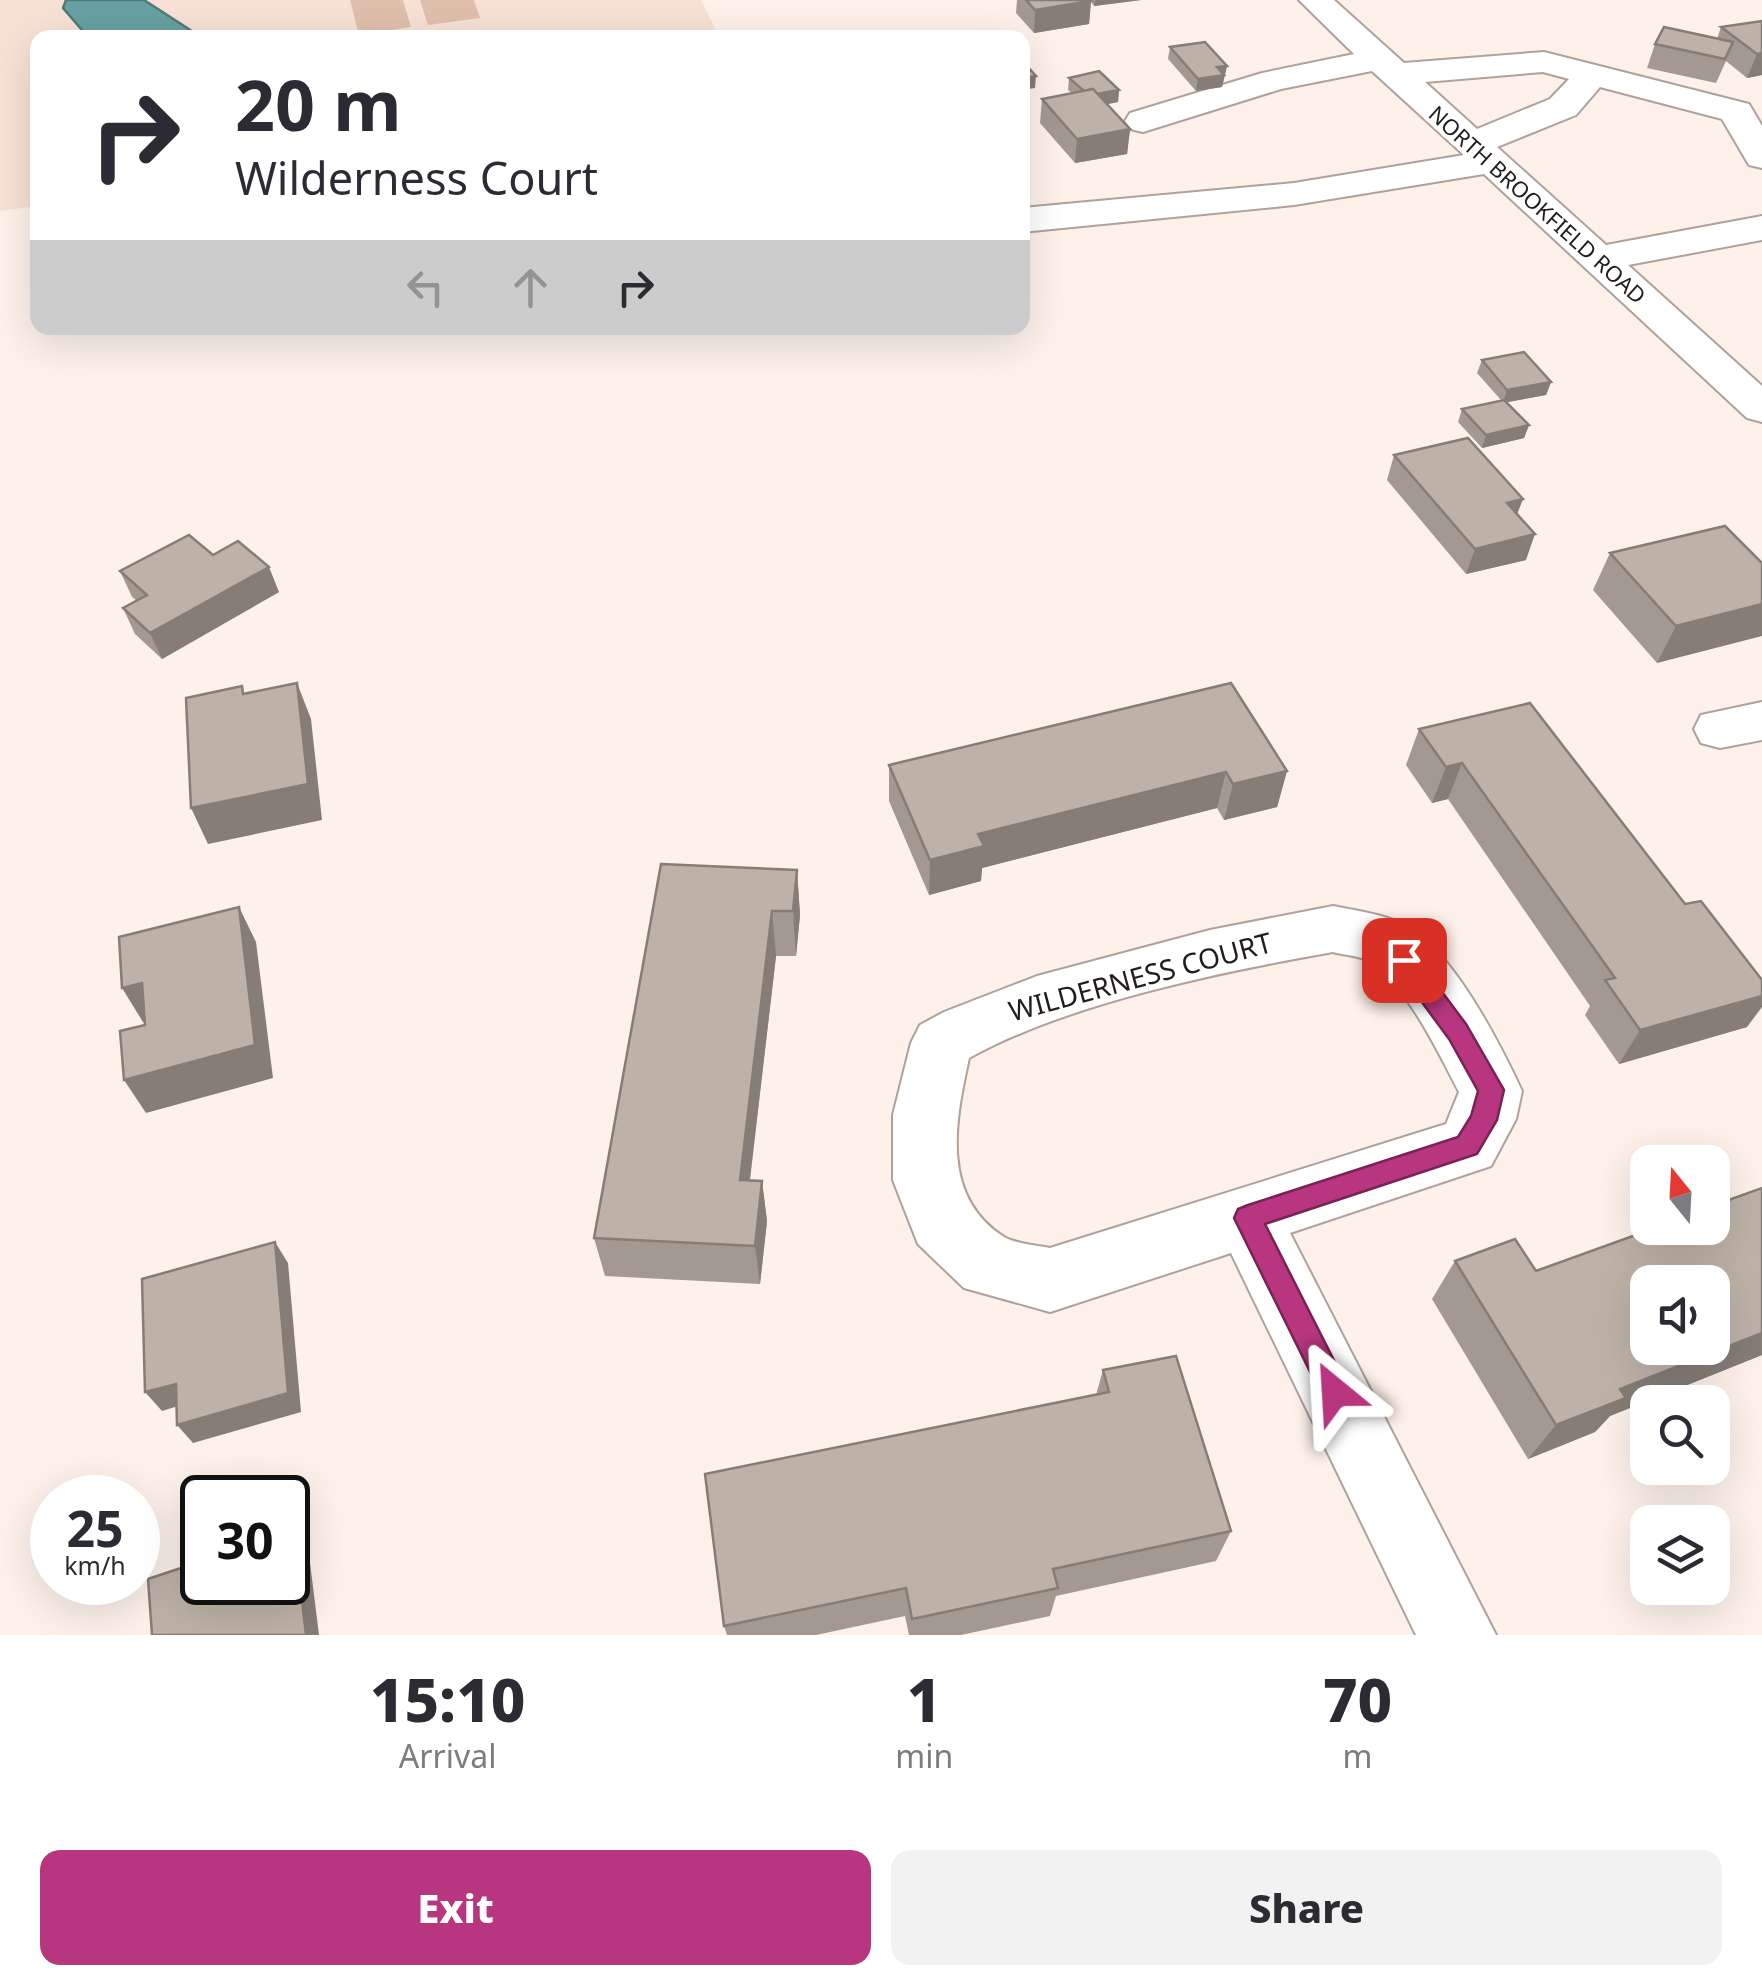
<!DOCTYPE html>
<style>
body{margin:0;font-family:"Noto Sans",sans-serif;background:#f2f2f3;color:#2b2b33;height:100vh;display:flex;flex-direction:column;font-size:38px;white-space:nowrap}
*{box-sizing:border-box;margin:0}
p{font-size:32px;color:#7c7c81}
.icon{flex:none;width:55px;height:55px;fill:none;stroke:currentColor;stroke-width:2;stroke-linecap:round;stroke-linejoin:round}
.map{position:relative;height:1635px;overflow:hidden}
.details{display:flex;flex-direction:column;background:#fff;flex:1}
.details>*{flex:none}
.banner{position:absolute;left:30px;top:30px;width:1000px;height:305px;border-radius:20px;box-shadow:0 10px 40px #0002;background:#fff;color:#2b2b33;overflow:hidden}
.needle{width:65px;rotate:342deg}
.buttons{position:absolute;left:1630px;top:1145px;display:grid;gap:20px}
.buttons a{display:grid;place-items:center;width:100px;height:100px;border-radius:20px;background:#fff;box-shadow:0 10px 40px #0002;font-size:50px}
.speed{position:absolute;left:30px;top:1475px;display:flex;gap:20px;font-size:50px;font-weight:700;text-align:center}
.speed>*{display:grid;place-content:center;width:130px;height:130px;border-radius:50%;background:#fff;box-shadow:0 10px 40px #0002;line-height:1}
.speed small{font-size:25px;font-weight:400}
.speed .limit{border:5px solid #111;border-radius:15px;background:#fff;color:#111}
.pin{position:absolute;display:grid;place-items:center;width:85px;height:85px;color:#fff;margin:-42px;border-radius:20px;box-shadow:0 5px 15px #0006}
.me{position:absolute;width:110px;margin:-55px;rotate:333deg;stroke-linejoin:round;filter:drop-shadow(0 0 8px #0008)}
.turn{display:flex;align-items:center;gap:35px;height:210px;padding:0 40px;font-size:45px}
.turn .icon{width:130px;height:130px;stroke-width:2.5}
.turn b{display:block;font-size:70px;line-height:85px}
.lanes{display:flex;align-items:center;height:95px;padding:0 40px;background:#0003;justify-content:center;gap:50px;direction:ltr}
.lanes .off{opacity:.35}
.eta{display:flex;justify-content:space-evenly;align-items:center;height:170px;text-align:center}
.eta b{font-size:60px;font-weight:800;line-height:70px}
.cta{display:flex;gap:20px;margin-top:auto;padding:20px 40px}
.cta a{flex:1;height:115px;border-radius:20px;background:#b7367f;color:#fff;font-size:40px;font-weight:800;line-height:115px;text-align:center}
.cta a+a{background:#f2f2f3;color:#2b2b33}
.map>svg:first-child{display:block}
</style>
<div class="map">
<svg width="1762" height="1635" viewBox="0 0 1762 1635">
<rect width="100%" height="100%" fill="#fdf1ea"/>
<polygon fill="#f8e1d5" points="0,0 701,0 719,37 38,38 37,206 0,211"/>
<g fill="#e1bfad">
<polygon points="350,0 403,0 411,27 359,35"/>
<polygon points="420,0 474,0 480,18 428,25"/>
</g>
<polygon fill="#67a1a2" stroke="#527979" stroke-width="2.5" points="66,0 144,0 201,37 88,37 63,8"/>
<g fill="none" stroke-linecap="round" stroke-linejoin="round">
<defs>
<g id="minor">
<path d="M1299,0H1334L1404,63L1544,52L1749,104L1762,126V168L1749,165L1722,119L1600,87L1576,115L1497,147L1606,245L1762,216V240L1628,265L1762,386V422L1747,418L1484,174L1294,205L1022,232V208L1294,183L1464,155L1372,71L1281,89L1143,132L1130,129L1125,121L1130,113L1262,73L1354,54ZM1543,72L1569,79L1550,99L1477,129L1425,82Z"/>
<polygon points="1762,702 1762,740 1720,748 1701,743 1694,729 1701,715"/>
<path d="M1333,906C1357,911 1386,914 1408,927C1455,955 1499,1042 1522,1091L1516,1119L1491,1166L1290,1233L1496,1635H1416L1231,1253L1050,1312L964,1288L918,1244L893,1180V1115L911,1043L920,1025L944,1012L1037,976L1210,930ZM1333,952C1343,955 1355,955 1364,959C1403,976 1440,1056 1459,1092L1446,1124L1050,1248C1036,1245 1016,1244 1004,1237C940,1196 955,1122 969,1058C1068,1003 1221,972 1333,952Z"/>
</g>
</defs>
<use href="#minor" stroke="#b0a29a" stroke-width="4"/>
<use href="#minor" fill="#fff" fill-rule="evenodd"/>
</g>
<g fill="#a39990">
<polygon points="1017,0 1141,0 1094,6 1091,2 1089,24 1034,33 1016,13"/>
<polygon points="1762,21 1762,75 1747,78 1726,61 1716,83 1647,68 1655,44 1717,39 1721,27"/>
<polygon points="1170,47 1227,66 1222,87 1196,91 1168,59"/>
<polygon points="1069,78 1119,90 1118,102 1106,104 1130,129 1127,154 1075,163 1040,123 1042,99 1072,93 1068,90"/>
<polygon points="1482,360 1551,382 1546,395 1507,402 1529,425 1524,438 1482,448 1458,422 1462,409 1501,400 1477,373"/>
<polygon points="1394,455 1523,499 1517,514 1526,560 1466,574 1387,480"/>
<polygon points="1610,553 1762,563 1657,663 1593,590"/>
<polygon points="213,555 279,592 162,659 135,634 123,608 137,601 132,597 120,571"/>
<polygon points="1530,703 1747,1027 1619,1064 1585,1015 1590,1006 1448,799 1432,803 1406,765 1419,729"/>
<polygon points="889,765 1287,771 1277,807 1224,820 1217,808 982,868 981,881 929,895 889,801"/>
<polygon points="661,864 797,870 800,915 796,956 776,956 750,1180 762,1181 767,1221 760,1284 605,1276 594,1238"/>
<polygon points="1762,1188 1762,1355 1610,1416 1595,1432 1528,1459 1432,1299 1455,1261 1536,1271"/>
<polygon points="1103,1370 1231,1531 1216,1561 1056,1596 1050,1616 961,1635 909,1635 905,1616 816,1635 727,1635 724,1626 1096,1395"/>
</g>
<g fill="#857d76">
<polygon points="1095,0 1141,0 1094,6"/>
<polygon points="1091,1 1089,24 1034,33 1035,10"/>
<polygon points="1762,53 1762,75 1747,78 1757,54"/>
<polygon points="1227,66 1222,87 1196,91 1198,79 1217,67"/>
<polygon points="1036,76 1035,88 1022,90 1022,78"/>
<polygon points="1119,90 1118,102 1088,108 1089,96"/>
<polygon points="1130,129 1127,154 1075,163 1077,139"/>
<polygon points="1551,382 1546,395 1503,403 1507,390"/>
<polygon points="1529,425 1524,438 1482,448 1486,435"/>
<polygon points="1523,499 1513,524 1507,503"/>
<polygon points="1535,534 1526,560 1466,574 1475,549"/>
<polygon points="269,567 279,592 162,659 150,633"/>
<polygon points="1762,604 1762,636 1657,663 1676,626"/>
<polygon points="297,683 311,719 322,820 208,844 191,808"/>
<polygon points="1462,763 1448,799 1432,803 1446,767"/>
<polygon points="1287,771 1277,807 1224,820 1233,784"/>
<polygon points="1226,772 1217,808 982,868 981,881 929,895 930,860 978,834"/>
<polygon points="797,870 800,915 796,956 793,911"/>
<polygon points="239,907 256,942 273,1078 146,1113 124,1080"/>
<polygon points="772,911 776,956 745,1220 740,1180"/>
<polygon points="142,983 162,1017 143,1022 122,988"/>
<polygon points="1762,996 1762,1007 1747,1027 1619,1064 1640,1030"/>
<polygon points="762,1181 767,1221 760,1284 755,1246"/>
<polygon points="275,1242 288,1263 301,1412 193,1443 177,1425"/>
<polygon points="1762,1333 1762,1355 1610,1416 1595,1432 1528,1459 1556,1425 1620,1389"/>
<polygon points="176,1384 191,1402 162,1411 145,1392"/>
<polygon points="294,1531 308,1547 319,1635 306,1635"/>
</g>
<g fill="#beb2a8" stroke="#857d76" stroke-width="2.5" fill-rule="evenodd">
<polygon points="1026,0 1090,0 1091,1 1035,10"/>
<polygon points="1762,21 1762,53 1757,54 1721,27"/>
<polygon points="1664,27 1733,42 1725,59 1655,44"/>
<polygon points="1205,42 1227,66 1217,67 1224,75 1198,79 1170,47"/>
<polygon points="1027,66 1036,76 1022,78 1022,67"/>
<polygon points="1099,71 1119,90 1097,94 1093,89 1084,91 1069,78"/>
<polygon points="1093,89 1130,129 1077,139 1042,99"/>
<polygon points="1524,352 1551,382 1507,390 1482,360"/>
<polygon points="1504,400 1529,425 1486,435 1462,409"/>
<polygon points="1468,438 1523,499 1507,503 1535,534 1475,549 1394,455"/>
<polygon points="1725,526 1762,563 1762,604 1676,626 1610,553"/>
<polygon points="189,535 213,555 238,541 269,567 150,633 123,608 147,595 120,571"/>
<polygon points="297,683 308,784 191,808 186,698 242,686 243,694"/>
<polygon points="1231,683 1287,771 1233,784 1226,772 978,834 984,846 930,860 889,765"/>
<polygon points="1530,703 1685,904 1701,901 1762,980 1762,996 1640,1030 1605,980 1615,978 1462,763 1446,767 1419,729"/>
<polygon points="661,864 797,870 793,911 772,911 740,1180 762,1181 755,1246 594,1238"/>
<polygon points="239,907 255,1045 124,1080 120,1031 145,1025 142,983 122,988 119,937"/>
<path d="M1762,1188V1333L1620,1389L1626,1398L1556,1425L1455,1261L1515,1239L1536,1271L1655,1228H1712V1206ZM1648,1282H1712V1348H1648Z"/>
<polygon points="275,1242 288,1393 177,1425 176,1384 145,1392 142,1279"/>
<polygon points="1176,1356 1231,1531 1053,1569 1058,1588 912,1619 906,1588 724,1626 705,1474 1109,1392 1103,1370"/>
<polygon points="294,1531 306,1635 152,1635 148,1579 202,1561 202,1582 288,1582 288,1533"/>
</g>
<polygon fill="#b7367f" stroke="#772353" stroke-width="2.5" points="1404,950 1413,953 1466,1024 1504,1090 1497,1120 1477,1154 1265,1224 1350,1392 1345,1402 1335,1406 1325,1402 1234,1218 1238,1209 1248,1205 1458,1137 1471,1116 1478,1091 1449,1039 1396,967 1392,960 1396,953"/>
<g text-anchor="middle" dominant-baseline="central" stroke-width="8" stroke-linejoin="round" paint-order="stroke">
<g font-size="22" fill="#221d1a" stroke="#fff">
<text transform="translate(1538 204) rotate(42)">NORTH BROOKFIELD ROAD</text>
</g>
<g font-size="28" fill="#221d1a" stroke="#fff">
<text transform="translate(1140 976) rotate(-15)">WILDERNESS COURT</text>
</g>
</g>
</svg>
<div class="buttons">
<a><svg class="needle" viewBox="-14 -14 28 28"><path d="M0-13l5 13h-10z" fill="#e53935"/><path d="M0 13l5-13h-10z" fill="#7c7c81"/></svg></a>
<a><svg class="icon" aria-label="sound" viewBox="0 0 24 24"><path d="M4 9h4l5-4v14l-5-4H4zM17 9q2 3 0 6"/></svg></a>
<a><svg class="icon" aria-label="search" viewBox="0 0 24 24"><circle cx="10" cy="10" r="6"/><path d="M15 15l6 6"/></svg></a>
<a><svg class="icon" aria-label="layers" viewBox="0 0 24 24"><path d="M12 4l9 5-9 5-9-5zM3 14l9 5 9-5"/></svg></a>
</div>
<div class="speed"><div>25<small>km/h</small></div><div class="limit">30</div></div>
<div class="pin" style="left:1404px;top:960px;background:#d93025"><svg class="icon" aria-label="arrive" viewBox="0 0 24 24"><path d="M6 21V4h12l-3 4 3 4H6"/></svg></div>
<svg class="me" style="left:1335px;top:1392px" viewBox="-20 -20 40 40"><path d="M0-17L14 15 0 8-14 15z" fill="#b7367f" stroke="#fff" stroke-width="4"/></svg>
<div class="banner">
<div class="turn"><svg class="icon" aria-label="right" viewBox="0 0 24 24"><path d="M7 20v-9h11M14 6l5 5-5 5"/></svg><div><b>20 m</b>Wilderness Court</div></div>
<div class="lanes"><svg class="icon off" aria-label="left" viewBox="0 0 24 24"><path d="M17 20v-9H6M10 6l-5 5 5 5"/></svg><svg class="icon off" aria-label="ahead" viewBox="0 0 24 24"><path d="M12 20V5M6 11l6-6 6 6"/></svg><svg class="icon" aria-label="right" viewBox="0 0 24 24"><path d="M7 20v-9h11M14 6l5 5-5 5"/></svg></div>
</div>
</div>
<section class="details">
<div class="eta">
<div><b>15:10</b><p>Arrival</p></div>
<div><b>1</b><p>min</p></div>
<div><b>70</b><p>m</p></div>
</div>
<div class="cta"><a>Exit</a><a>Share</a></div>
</section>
